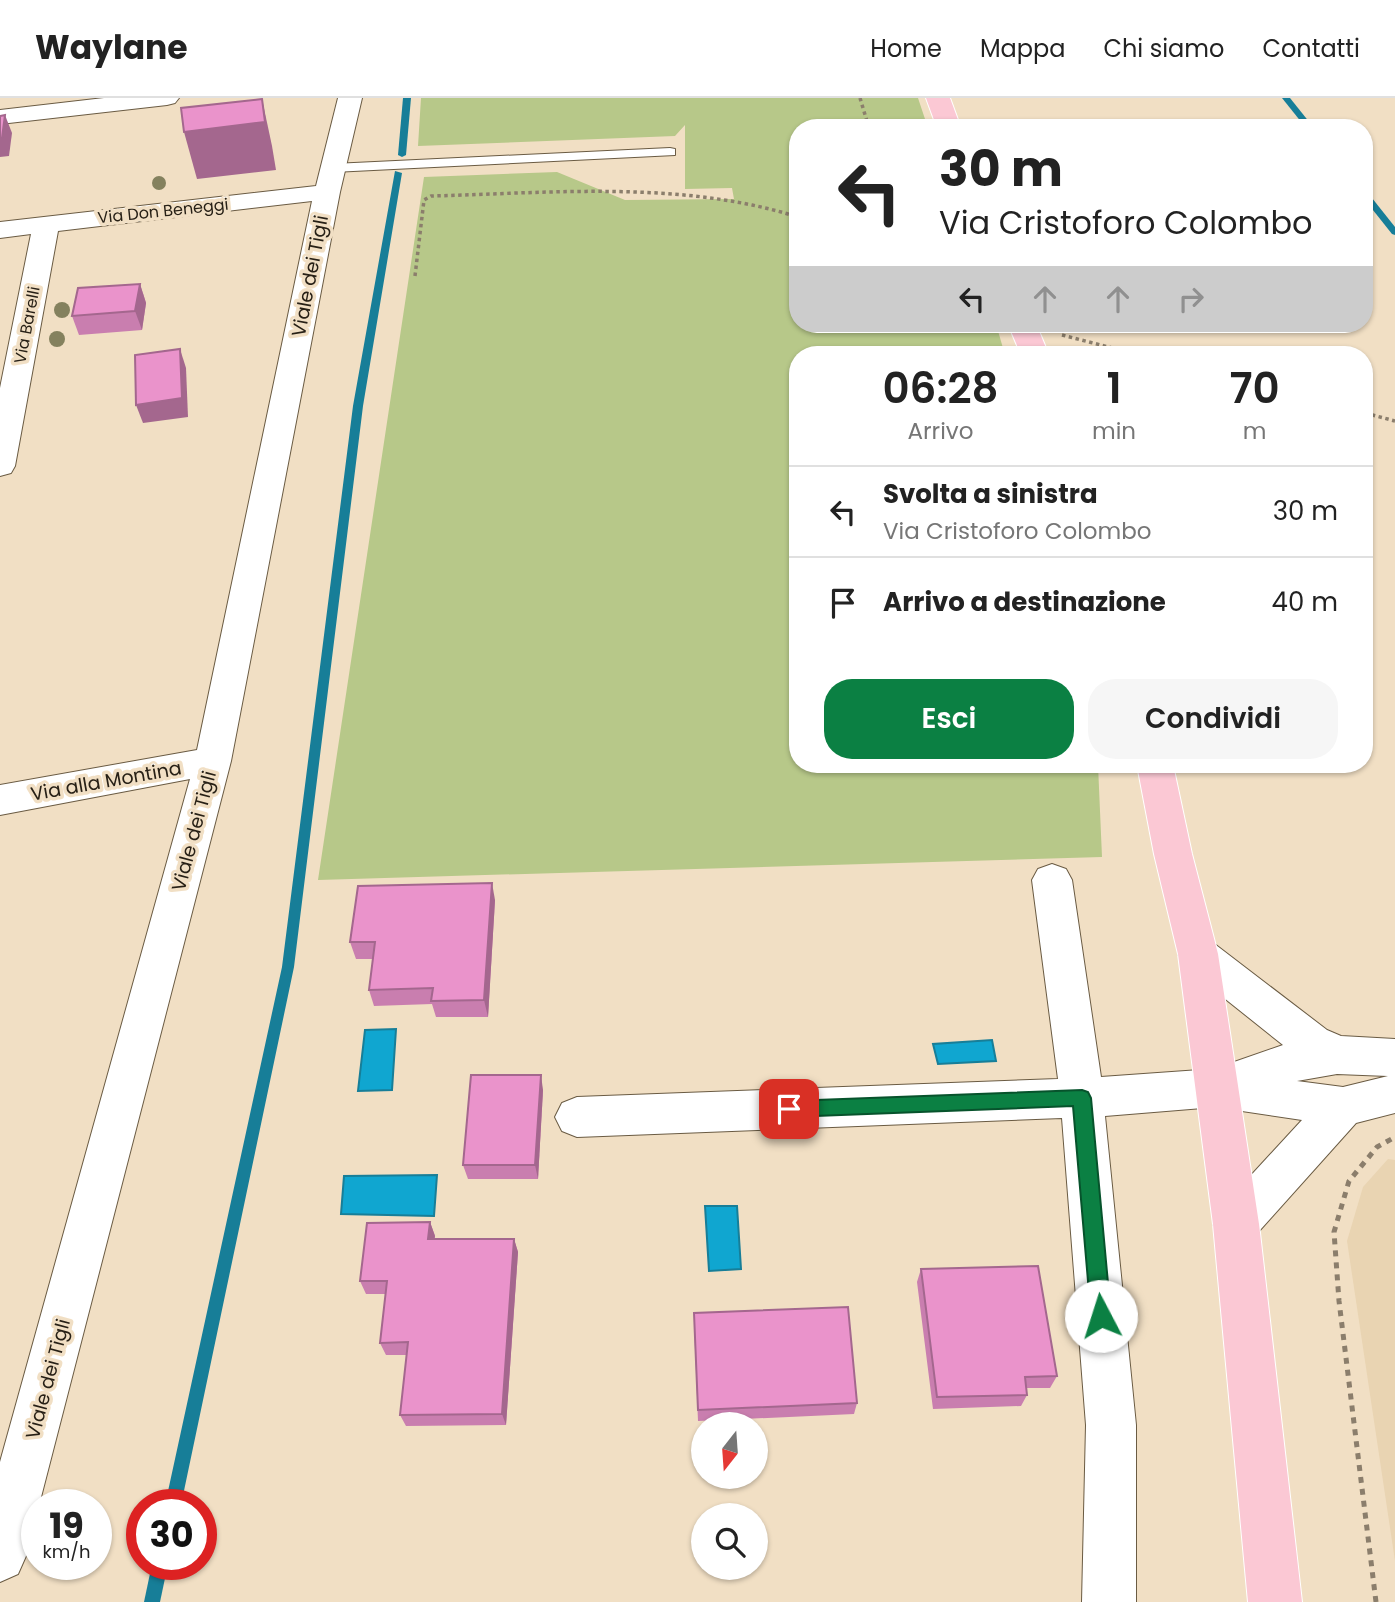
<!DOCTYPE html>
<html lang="it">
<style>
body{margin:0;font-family:Poppins,sans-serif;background:#f6f6f6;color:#222;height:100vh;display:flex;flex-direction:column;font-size:26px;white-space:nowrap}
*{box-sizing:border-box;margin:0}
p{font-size:23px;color:#767676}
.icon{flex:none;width:38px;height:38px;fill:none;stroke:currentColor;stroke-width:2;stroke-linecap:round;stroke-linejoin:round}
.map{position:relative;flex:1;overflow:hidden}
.details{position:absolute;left:789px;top:248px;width:584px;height:427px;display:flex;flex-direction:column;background:#fff;border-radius:28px;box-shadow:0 2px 5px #0004}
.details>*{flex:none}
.top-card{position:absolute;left:789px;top:21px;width:584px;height:214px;border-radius:28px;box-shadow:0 2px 5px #0004;background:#fff;color:#222;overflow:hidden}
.needle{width:46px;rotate:197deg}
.fabs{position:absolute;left:691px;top:1314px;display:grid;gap:14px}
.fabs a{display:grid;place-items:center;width:77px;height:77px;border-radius:50%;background:#fff;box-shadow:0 2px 5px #0004;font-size:35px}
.speed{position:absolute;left:21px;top:1391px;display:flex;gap:14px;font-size:35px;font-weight:700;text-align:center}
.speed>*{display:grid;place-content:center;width:91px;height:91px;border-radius:50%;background:#fff;box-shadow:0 2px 5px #0004;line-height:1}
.speed small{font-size:18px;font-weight:400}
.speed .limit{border:10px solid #d22;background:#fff;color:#111}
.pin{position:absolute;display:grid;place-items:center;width:60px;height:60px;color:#fff;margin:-30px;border-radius:14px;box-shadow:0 4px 10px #0006}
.me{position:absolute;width:77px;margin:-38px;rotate:355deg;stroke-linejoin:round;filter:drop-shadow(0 0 5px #0008)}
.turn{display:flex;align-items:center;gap:24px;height:147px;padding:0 35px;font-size:32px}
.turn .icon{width:91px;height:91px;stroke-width:2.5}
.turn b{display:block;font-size:49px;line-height:60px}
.lanes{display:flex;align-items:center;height:66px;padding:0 35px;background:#0003;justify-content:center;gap:35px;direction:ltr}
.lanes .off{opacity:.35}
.eta{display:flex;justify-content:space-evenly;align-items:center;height:119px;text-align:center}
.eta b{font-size:42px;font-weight:600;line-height:49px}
.action{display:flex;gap:14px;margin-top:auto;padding:14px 35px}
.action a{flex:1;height:80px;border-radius:28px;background:#0b8043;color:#fff;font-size:28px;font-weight:600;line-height:80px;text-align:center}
.action a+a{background:#f6f6f6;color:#222}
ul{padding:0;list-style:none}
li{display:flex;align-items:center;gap:21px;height:91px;padding:0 35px;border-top:2px solid #e0e0e0}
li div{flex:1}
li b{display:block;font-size:26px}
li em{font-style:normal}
header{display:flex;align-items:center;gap:42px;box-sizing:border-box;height:98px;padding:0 35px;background:#fff;border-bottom:2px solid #e0e0e0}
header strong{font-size:33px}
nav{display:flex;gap:38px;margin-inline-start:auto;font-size:24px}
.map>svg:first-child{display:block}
</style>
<header>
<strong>Waylane</strong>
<nav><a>Home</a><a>Mappa</a><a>Chi siamo</a><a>Contatti</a></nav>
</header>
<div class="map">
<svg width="1395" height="1504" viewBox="0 0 1395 1504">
<rect width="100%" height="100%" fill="#f1dfc4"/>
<polygon fill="#e9d4b2" points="1388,1061 1395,1062 1395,1463 1347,1143 1363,1089"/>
<polygon fill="#b7c889" points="421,0 918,0 928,30 798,30 798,226 996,226 1005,257 798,257 798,667 1098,667 1102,759 318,782 424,79 557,74 625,102 734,101 732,90 685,91 685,27 675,38 418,48"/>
<g fill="#10a6d0" stroke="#177e98" stroke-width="2">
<polygon points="396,931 392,992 358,993 365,932"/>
<polygon points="992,942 996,963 938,966 933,946"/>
<polygon points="437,1077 434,1118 341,1116 344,1078"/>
<polygon points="705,1108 737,1108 741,1171 709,1173"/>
</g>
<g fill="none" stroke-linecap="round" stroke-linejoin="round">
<g fill="#177e98" fill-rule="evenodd">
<polygon points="403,0 411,0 406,57 402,59 398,57"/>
<polygon points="1282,0 1290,0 1314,30 1306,30"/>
<polygon points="395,73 402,75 363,308 294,869 181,1407 165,1407 282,869 353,308"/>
<polygon points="1365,95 1368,95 1395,129 1395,137 1392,136 1365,102"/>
<polygon points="152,1466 168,1466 160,1504 144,1504"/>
</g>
<defs>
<polygon id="service" points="670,50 675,51 675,57 333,74 326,70 333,66"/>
<g id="minor">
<polygon points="104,0 179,0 175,5 167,7 0,26 0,12"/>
<polygon points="338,0 362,0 340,94 231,663 39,1407 37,1407 26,1458 18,1476 0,1484 0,1364 190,681 0,717 0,687 197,652 312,103 58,133 15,368 11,375 0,378 0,290 31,136 0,140 0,124 316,88"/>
<path d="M1052,766L1066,771L1072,782L1101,979L1214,971L1283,947L1184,868L1178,856L1184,844L1198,839L1212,844L1327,932L1341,938L1395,941V1015L1356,1025L1252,1141L1236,1148L1220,1141L1213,1126L1220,1111L1302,1022L1215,1009L1105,1018L1136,1327V1504H1082L1086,1327L1062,1020L577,1039L562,1033L555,1019L562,1005L577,999L1058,981L1032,782L1038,771ZM1337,976L1388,978L1343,989L1297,983Z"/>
</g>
<g id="primary">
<polygon points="926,0 950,0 961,30 937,30"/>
<polygon points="1008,226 1036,226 1049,257 1021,257"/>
<polygon points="1137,667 1173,667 1192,756 1218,856 1259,1126 1302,1504 1248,1504 1213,1126 1178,856 1154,756"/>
</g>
</defs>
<use href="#service" stroke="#6a5b43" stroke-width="2"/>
<use href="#minor" stroke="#6a5b43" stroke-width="2"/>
<use href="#primary" stroke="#fff" stroke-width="2"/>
<g stroke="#8b7e6c" stroke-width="3.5" stroke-dasharray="3.5 3.5" stroke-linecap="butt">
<polyline points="860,0 869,30"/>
<path d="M415,178L424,102L431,98C552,95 681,82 798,119"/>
<polyline points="1062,237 1139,257"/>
<polyline points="1365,315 1395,323"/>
</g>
<polyline stroke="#8b7e6c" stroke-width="5" stroke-dasharray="6 6" stroke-linecap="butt" points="1376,1504 1339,1203 1334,1134 1349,1083 1377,1049 1395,1039"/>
<use href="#service" fill="#fff" fill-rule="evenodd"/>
<use href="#minor" fill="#fff" fill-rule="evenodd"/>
<use href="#primary" fill="#fbc8d4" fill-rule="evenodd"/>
</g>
<g fill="#84815e">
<circle cx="159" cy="85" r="7"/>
<circle cx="62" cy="212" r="8"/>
<circle cx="57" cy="241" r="8"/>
</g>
<g fill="#c97eaf">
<polygon points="140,186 146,205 142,232 79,237 72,218"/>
<polygon points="495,802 488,919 436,919 432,906 374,908 369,892 373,861 356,861 350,844"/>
<polygon points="543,992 538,1081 468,1081 463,1067"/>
<polygon points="430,1124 435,1138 434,1141 514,1141 518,1154 506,1327 406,1328 400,1317 407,1257 386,1257 380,1245 386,1196 366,1196 360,1183"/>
<polygon points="921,1171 1057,1278 1050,1290 1026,1290 1027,1297 1021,1308 933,1311 917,1184"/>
<polygon points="694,1227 857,1305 854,1316 698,1323"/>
</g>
<g fill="#a4678e">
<polygon points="262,1 272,48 276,72 197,81 184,34"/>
<polygon points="5,17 12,35 9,58 0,59 0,40"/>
<polygon points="140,186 146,205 142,232 135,213"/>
<polygon points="180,251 186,270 188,319 143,325 136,307"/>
<polygon points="492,785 495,802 488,919 484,902"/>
<polygon points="541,977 543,992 538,1081 535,1067"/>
<polygon points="430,1124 435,1138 433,1154 428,1141"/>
<polygon points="514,1141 518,1154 506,1327 502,1316"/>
</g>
<g fill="#ea93cb" stroke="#a4678e" stroke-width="2">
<polygon points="262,1 265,24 184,34 181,10"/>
<polygon points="5,17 2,40 0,40 0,18"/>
<polygon points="140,186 135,213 72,218 78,190"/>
<polygon points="180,251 182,300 136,307 135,257"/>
<polygon points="492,785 484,902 431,903 433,890 369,892 375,844 350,844 358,788"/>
<polygon points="471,977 541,977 535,1067 463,1067"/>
<polygon points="430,1124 428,1141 514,1141 502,1316 400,1317 408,1244 380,1245 387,1183 360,1183 367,1125"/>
<polygon points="1038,1168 1057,1278 1025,1279 1027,1297 937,1299 921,1171"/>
<polygon points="848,1209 857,1305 698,1312 694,1215"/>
</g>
<polygon fill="#0b8043" stroke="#07532c" stroke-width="2" points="1082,992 1088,994 1091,1000 1111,1218 1108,1225 1101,1228 1094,1225 1091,1218 1073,1008 789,1019 783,1017 780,1011 783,1005 789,1003"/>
<g text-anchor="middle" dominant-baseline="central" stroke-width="7" stroke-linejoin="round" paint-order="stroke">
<g font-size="16" fill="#272016" stroke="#f1dfc4">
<text transform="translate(163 113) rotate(-6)">Via Don Beneggi</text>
<text transform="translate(27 227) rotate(-79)">Via Barelli</text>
</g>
<g font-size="19" fill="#272016" stroke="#f1dfc4">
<text transform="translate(310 178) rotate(-79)">Viale dei Tigli</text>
<text transform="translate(106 683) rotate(-10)">Via alla Montina</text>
<text transform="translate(194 733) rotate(-75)">Viale dei Tigli</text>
<text transform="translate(48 1281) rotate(-75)">Viale dei Tigli</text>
</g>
</g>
</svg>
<div class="fabs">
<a><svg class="needle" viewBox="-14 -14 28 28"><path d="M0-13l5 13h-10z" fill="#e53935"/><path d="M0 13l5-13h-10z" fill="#767676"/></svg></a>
<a><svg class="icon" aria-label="search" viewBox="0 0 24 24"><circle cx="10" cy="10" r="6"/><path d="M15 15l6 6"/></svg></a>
</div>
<div class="speed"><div>19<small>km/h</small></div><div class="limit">30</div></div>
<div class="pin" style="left:789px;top:1011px;background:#d93025"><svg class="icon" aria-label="arrive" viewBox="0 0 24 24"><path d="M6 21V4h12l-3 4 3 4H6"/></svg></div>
<svg class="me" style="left:1101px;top:1218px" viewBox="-20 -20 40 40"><circle r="19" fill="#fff"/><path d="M0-13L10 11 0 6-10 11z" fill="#0b8043"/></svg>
<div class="top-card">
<div class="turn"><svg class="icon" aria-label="left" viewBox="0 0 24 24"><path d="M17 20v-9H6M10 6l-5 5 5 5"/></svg><div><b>30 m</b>Via Cristoforo Colombo</div></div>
<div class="lanes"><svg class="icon" aria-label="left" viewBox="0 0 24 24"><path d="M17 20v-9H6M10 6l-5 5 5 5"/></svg><svg class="icon off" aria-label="ahead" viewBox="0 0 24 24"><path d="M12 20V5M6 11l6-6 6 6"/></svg><svg class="icon off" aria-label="ahead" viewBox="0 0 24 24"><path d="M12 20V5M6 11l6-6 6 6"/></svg><svg class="icon off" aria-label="right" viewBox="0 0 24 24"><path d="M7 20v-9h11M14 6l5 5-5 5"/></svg></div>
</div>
<section class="details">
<div class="eta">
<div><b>06:28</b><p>Arrivo</p></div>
<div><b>1</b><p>min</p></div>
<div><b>70</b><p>m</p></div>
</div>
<ul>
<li><svg class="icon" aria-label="left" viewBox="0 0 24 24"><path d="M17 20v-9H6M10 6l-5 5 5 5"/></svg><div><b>Svolta a sinistra</b><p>Via Cristoforo Colombo</p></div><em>30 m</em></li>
<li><svg class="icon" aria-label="arrive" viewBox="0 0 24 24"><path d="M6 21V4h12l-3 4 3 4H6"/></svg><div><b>Arrivo a destinazione</b></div><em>40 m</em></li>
</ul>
<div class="action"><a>Esci</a><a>Condividi</a></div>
</section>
</div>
